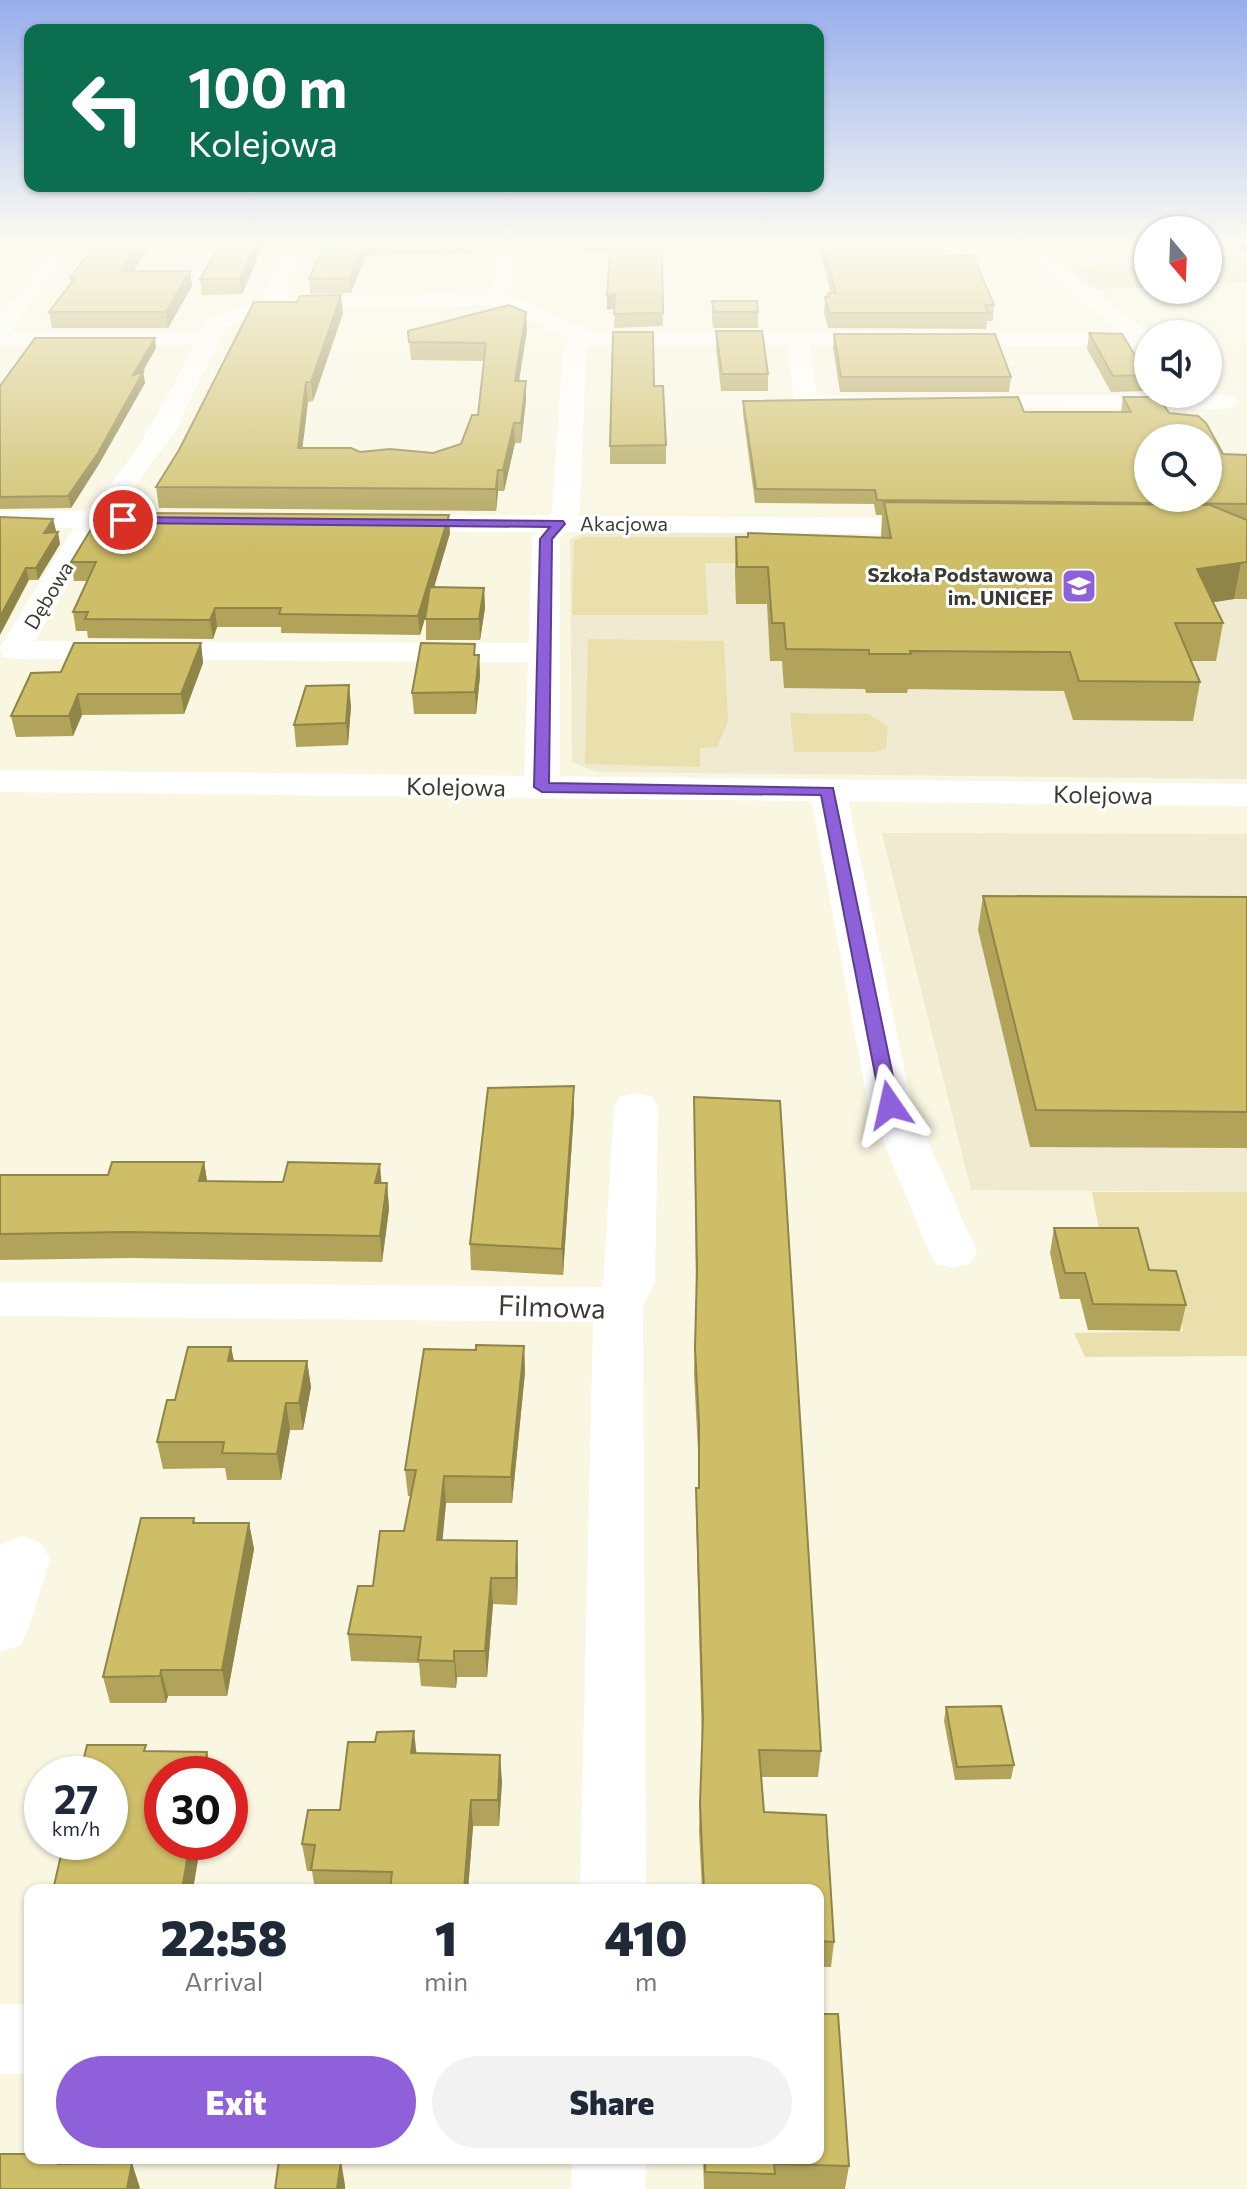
<!DOCTYPE html>
<meta charset="utf-8">
<style>
body{margin:0;font-family:Commissioner,sans-serif;background:#f2f2f3;color:#1f2937;height:100vh;display:flex;flex-direction:column;font-size:30px;white-space:nowrap}
*{box-sizing:border-box;margin:0}
p{font-size:26px;color:#747a83}
.icon{flex:none;width:44px;height:44px;fill:none;stroke:currentColor;stroke-width:2;stroke-linecap:round;stroke-linejoin:round}
.map{position:relative;flex:1;overflow:hidden}
.panel{position:absolute;left:24px;top:1884px;width:800px;height:280px;display:flex;flex-direction:column;background:#fff;border-radius:16px;box-shadow:0 2px 6px #0004}
.panel>*{flex:none}
.top-card{position:absolute;left:24px;top:24px;width:800px;height:168px;border-radius:16px;box-shadow:0 2px 6px #0004;background:#0b6e4f;color:#fff;overflow:hidden}
.needle{width:52px;rotate:161deg}
.tools{position:absolute;left:1134px;top:216px;display:grid;gap:16px}
.tools a{display:grid;place-items:center;width:88px;height:88px;border-radius:50%;background:#fff;box-shadow:0 2px 6px #0004;font-size:40px}
.speed{position:absolute;left:24px;top:1756px;display:flex;gap:16px;font-size:40px;font-weight:700;text-align:center}
.speed>*{display:grid;place-content:center;width:104px;height:104px;border-radius:50%;background:#fff;box-shadow:0 2px 6px #0004;line-height:1}
.speed small{font-size:20px;font-weight:400}
.speed .limit{border:12px solid #d22;background:#fff;color:#111}
.pin{position:absolute;display:grid;place-items:center;width:68px;height:68px;color:#fff;margin:-34px;border:4px solid #fff;border-radius:50%;box-shadow:0 2px 8px #0007}
.me{position:absolute;width:88px;margin:-44px;rotate:349deg;stroke-linejoin:round;filter:drop-shadow(0 0 6px #0008)}
.turn{display:flex;align-items:center;gap:28px;height:168px;padding:0 32px;font-size:36px}
.turn .icon{width:104px;height:104px;stroke-width:2.5}
.turn b{display:block;font-size:56px;line-height:68px}
.eta{display:flex;justify-content:space-evenly;align-items:center;height:136px;text-align:center}
.eta b{font-size:48px;font-weight:800;line-height:56px}
.action{display:flex;gap:16px;margin-top:auto;padding:16px 32px}
.action a{flex:1;height:92px;border-radius:48px;background:#8e60da;color:#fff;font-size:32px;font-weight:800;line-height:92px;text-align:center}
.action a+a{background:#f2f2f3;color:#1f2937}
.map>svg:first-child{display:block}
</style>
<div class="map">
<svg width="1247" height="2189" viewBox="0 0 1247 2189">
<rect width="100%" height="100%" fill="#f9f6e2"/>
<g fill="#efead0">
<polygon points="593,531 857,535 883,543 1247,546 1247,779 596,772 572,762 570,539"/>
<polygon points="882,833 1247,834 1247,1192 971,1190"/>
</g>
<g fill="#e9e0ad">
<polygon points="1247,256 1247,282 1208,284 1208,259"/>
<polygon points="1148,264 1148,287 1097,290 1067,266"/>
<polygon points="585,537 809,537 814,563 705,563 708,615 572,615 574,541"/>
<polygon points="588,639 724,641 728,721 717,747 700,748 700,767 585,764"/>
<polygon points="790,713 869,714 888,727 886,748 875,752 794,752"/>
<polygon points="1092,1192 1247,1192 1247,1356 1085,1357 1074,1333 1183,1331 1176,1294 1101,1239"/>
</g>
<g fill="none" stroke-linecap="round" stroke-linejoin="round">
<g fill="#fff" fill-rule="evenodd">
<path d="M56,243H76L11,331H201L208,318L261,300L284,243H304L286,298L490,292L498,243H518L511,295L590,331L1119,332L1011,243H1034L1150,334L1148,351L1136,346L810,345L817,395L874,397L877,402L874,407L865,409L797,407L794,402L787,345H592L586,350L580,511L577,516L941,518L951,520L955,526L951,532L941,534L565,532L560,539V787L555,795L542,798L529,795L524,787L528,662L14,659L3,657L0,647L74,528L0,527V511H86C134,464 163,405 194,345H0V316ZM497,305L571,340L563,348L552,511L549,515H389L379,517L375,523L379,529L389,531L537,532L532,539L529,643L35,641L102,528L201,529L211,527L215,521L211,515L201,513L117,512L176,430L225,327L271,312Z"/>
<polygon points="961,395 1225,395 1234,397 1237,402 1234,407 1225,409 952,407 949,402 952,397"/>
<polygon points="828,780 841,783 846,791 912,1105 977,1252 970,1264 953,1268 936,1264 929,1252 868,1105 810,791 815,783"/>
<polygon points="636,1093 652,1097 658,1107 655,1283 643,1305 646,1890 580,1890 593,1322 0,1316 0,1282 603,1287 614,1107 620,1097"/>
<polygon points="21,1536 41,1543 50,1559 29,1628 21,1645 0,1652 0,1545"/>
<rect x="0" y="2004" width="30" height="70"/>
<polygon points="572,2158 646,2158 645,2189 571,2189"/>
</g>
<polygon fill="#fff" fill-rule="evenodd" points="0,770 1247,784 1247,806 0,792"/>
</g>
<g fill="#b1a359">
<polygon points="0,243 52,243 0,244"/>
<polygon points="264,243 242,294 202,295 200,279"/>
<polygon points="321,243 473,243 472,253 366,256 351,293 310,294 309,279 321,250"/>
<polygon points="578,243 662,243 663,326 614,328 615,308 607,310 611,253 578,253"/>
<polygon points="819,243 902,243 903,246 943,256 994,305 993,321 987,321 986,329 828,328 824,312 825,297 827,297 828,293 831,293 819,250"/>
<polygon points="1229,243 1247,243 1247,255"/>
<polygon points="133,271 190,271 192,286 168,328 52,328 49,312 71,284 70,278"/>
<polygon points="712,301 758,312 758,328 713,328 712,317"/>
<polygon points="343,313 313,401 308,402 302,448 360,452 433,453 461,444 478,415 484,361 411,360 408,331 527,330 519,381 526,400 521,443 515,443 504,491 498,491 496,511 159,508 156,487"/>
<polygon points="716,331 768,374 768,391 721,391 716,348"/>
<polygon points="1089,333 1147,375 1144,391 1111,392 1087,349"/>
<polygon points="834,334 1011,377 1009,392 840,392 833,348"/>
<polygon points="156,348 142,373 143,372 145,383 99,464 71,508 0,509 0,386"/>
<polygon points="654,386 666,445 666,464 610,464 610,446"/>
<polygon points="1123,397 1169,413 1223,454 1247,455 1247,519 1244,519 1247,520 1247,599 1234,599 1213,602 1223,623 1216,661 1191,661 1200,682 1193,721 1073,720 1064,691 908,689 907,693 866,693 865,689 784,688 782,661 770,661 767,604 736,604 735,573 736,537 881,537 882,515 876,515 874,504 755,503 743,414 743,401 1024,412 1121,412"/>
<polygon points="0,517 53,519 56,531 54,532 60,544 38,580 29,580"/>
<polygon points="450,533 434,587 484,588 485,608 480,640 426,640 426,615 420,635 281,633 281,627 217,627 213,639 88,638 87,631 76,631 73,612 87,581 74,581 71,562"/>
<polygon points="201,643 203,663 184,714 82,715 73,736 16,737 11,716 61,672"/>
<polygon points="479,655 480,676 476,714 414,714 412,693"/>
<polygon points="351,706 348,745 296,747 294,725"/>
<polygon points="983,896 1247,897 1247,1148 1030,1147 978,930"/>
<polygon points="694,1097 780,1101 821,1751 818,1777 761,1777 764,1812 826,1815 834,1942 831,1967 818,1967 818,1890 702,1890 699,1830 702,1744 696,1514 696,1488 698,1488 698,1451 694,1374 696,1296"/>
<polygon points="574,1111 563,1275 471,1270 470,1244"/>
<polygon points="204,1162 207,1181 387,1183 389,1209 382,1262 132,1258 0,1260 0,1175 108,1175"/>
<polygon points="1054,1228 1149,1270 1186,1305 1180,1331 1088,1330 1080,1299 1060,1299 1050,1253"/>
<polygon points="524,1346 525,1372 512,1503 446,1503 442,1540 518,1568 517,1605 493,1604 487,1677 457,1677 456,1688 421,1686 419,1663 351,1661 348,1634 404,1531 411,1496 408,1496 405,1470 476,1350"/>
<polygon points="231,1347 234,1361 307,1361 311,1387 303,1430 290,1430 281,1480 227,1480 225,1468 163,1469 157,1442 175,1400"/>
<polygon points="194,1518 195,1523 249,1523 254,1549 227,1696 168,1696 166,1703 110,1703 103,1677"/>
<polygon points="946,1707 1014,1765 1011,1779 955,1780 944,1721"/>
<polygon points="416,1753 502,1781 499,1826 473,1826 468,1890 315,1890 312,1871 307,1871 302,1844 340,1810"/>
<polygon points="703,2158 818,2158 849,2166 845,2189 704,2189"/>
</g>
<g fill="#908549">
<polygon points="140,243 152,243 123,286 121,271"/>
<polygon points="256,243 264,243 242,294 240,279"/>
<polygon points="364,243 365,243 366,256 351,293 350,278"/>
<polygon points="190,271 192,286 168,328 166,312"/>
<polygon points="615,294 615,308 607,310 607,296"/>
<polygon points="341,295 343,313 313,401 311,382"/>
<polygon points="526,312 527,330 516,400 515,381"/>
<polygon points="155,338 156,348 134,386 133,375"/>
<polygon points="143,372 145,383 99,464 71,508 68,496"/>
<polygon points="526,381 526,400 521,443 521,423"/>
<polygon points="306,382 308,402 300,468 298,448"/>
<polygon points="514,423 515,443 504,491 503,470"/>
<polygon points="498,470 498,491 496,511 496,489"/>
<polygon points="449,515 450,533 420,635 418,616"/>
<polygon points="53,519 56,531 47,544 44,533"/>
<polygon points="58,532 60,544 38,580 36,568"/>
<polygon points="1241,562 1234,599 1190,606 1197,569"/>
<polygon points="26,568 29,580 0,635 0,617"/>
<polygon points="484,588 485,608 480,640 479,619"/>
<polygon points="215,608 217,627 213,639 210,620"/>
<polygon points="201,643 203,663 184,714 181,694"/>
<polygon points="479,655 480,676 476,714 475,692"/>
<polygon points="349,685 351,706 348,745 346,723"/>
<polygon points="78,694 82,715 73,736 69,716"/>
<polygon points="574,1086 574,1111 563,1275 562,1249"/>
<polygon points="204,1162 208,1187 199,1181"/>
<polygon points="380,1164 382,1189 375,1183"/>
<polygon points="387,1183 389,1209 382,1262 380,1236"/>
<polygon points="524,1346 525,1372 512,1503 511,1477"/>
<polygon points="231,1347 236,1373 228,1361"/>
<polygon points="307,1361 311,1387 303,1430 299,1403"/>
<polygon points="286,1403 290,1430 281,1480 277,1454"/>
<polygon points="444,1476 446,1503 440,1567 437,1540"/>
<polygon points="249,1523 254,1549 227,1696 222,1670"/>
<polygon points="517,1541 518,1568 517,1605 516,1578"/>
<polygon points="491,1578 493,1604 487,1677 485,1651"/>
<polygon points="454,1651 457,1677 456,1688 454,1661"/>
<polygon points="161,1670 168,1696 166,1703 160,1676"/>
<polygon points="414,1731 417,1758 411,1753"/>
<polygon points="207,1752 212,1774 203,1774"/>
<polygon points="500,1755 502,1781 499,1826 498,1800"/>
<polygon points="471,1800 473,1826 468,1890 464,1890"/>
<polygon points="190,1842 201,1842 193,1890 182,1890"/>
<polygon points="341,2161 345,2185 345,2189 337,2189"/>
<polygon points="132,2163 140,2188 139,2189 127,2189"/>
</g>
<g fill="#cebe68" stroke="#908549" stroke-width="2" fill-rule="evenodd">
<polygon points="97,243 140,243 121,271 190,271 166,312 49,312 75,278 70,278"/>
<polygon points="221,243 256,243 240,279 200,279"/>
<polygon points="325,243 364,243 350,278 309,279"/>
<polygon points="611,243 662,243 663,313 614,314 615,294 607,296"/>
<polygon points="822,243 902,243 903,246 939,246 943,256 973,255 994,305 985,305 988,313 829,313 825,297 828,297 828,293 836,293"/>
<polygon points="341,295 311,382 306,382 298,448 351,448 360,452 390,449 433,453 461,444 472,415 478,415 486,343 409,342 408,331 509,305 526,312 515,381 526,381 521,423 514,423 503,470 498,470 496,489 156,487 179,450 254,302 297,302 300,296"/>
<polygon points="712,301 757,301 758,312 714,312"/>
<polygon points="716,331 762,331 768,374 722,374"/>
<polygon points="613,332 653,332 654,386 663,386 666,445 610,446"/>
<polygon points="1089,333 1122,334 1147,375 1113,376"/>
<polygon points="834,334 995,334 1011,377 841,377"/>
<polygon points="35,338 155,338 133,375 143,372 98,453 68,496 0,497 0,386"/>
<path d="M1018,397L1024,412H1131L1123,397H1159L1169,413L1198,416L1206,423L1223,454L1247,455V504L877,500L875,490L756,489L743,401ZM1148,438H1208V498H1148Z"/>
<polygon points="884,502 1210,505 1247,520 1247,562 1197,569 1223,623 1175,623 1200,682 1079,681 1070,652 910,651 911,654 869,654 869,650 786,649 784,623 772,623 768,567 737,567 736,537 748,537 748,533 891,538"/>
<polygon points="144,513 449,515 418,616 279,614 281,608 215,608 210,620 85,619 88,612 73,612 96,562 71,562 93,526 139,523"/>
<polygon points="0,517 53,519 44,533 58,532 36,568 26,568 0,617"/>
<polygon points="430,587 484,588 479,619 425,619"/>
<polygon points="74,643 201,643 181,694 78,694 69,716 11,716 31,673 61,672"/>
<polygon points="421,643 475,644 474,655 479,655 475,692 412,693"/>
<polygon points="349,685 346,723 294,725 306,686"/>
<polygon points="983,896 1247,897 1247,1112 1036,1110"/>
<polygon points="574,1086 562,1249 470,1244 488,1088"/>
<polygon points="694,1097 780,1101 821,1751 759,1750 764,1812 826,1815 834,1942 818,1941 818,1890 704,1890 700,1804 703,1718 696,1488 699,1488 699,1424 695,1348 697,1270"/>
<polygon points="112,1162 204,1162 199,1181 283,1182 288,1162 380,1164 375,1183 387,1183 380,1236 127,1232 0,1234 0,1175 108,1175"/>
<polygon points="1054,1228 1138,1228 1149,1270 1176,1271 1186,1305 1093,1304 1085,1273 1065,1273"/>
<polygon points="476,1345 524,1346 511,1477 444,1476 437,1540 517,1541 516,1578 491,1578 485,1651 454,1651 454,1661 418,1660 421,1637 348,1634 358,1586 373,1586 380,1531 404,1531 416,1470 405,1470 424,1349 476,1350"/>
<polygon points="188,1347 231,1347 228,1361 307,1361 299,1403 286,1403 277,1454 222,1453 224,1442 157,1442 167,1400 175,1400"/>
<polygon points="141,1518 194,1518 193,1523 249,1523 222,1670 161,1670 160,1676 103,1677"/>
<polygon points="1001,1706 1014,1765 957,1767 946,1707"/>
<polygon points="414,1731 411,1753 500,1755 498,1800 471,1800 464,1890 390,1890 392,1872 311,1870 315,1845 302,1844 308,1810 340,1810 348,1742 375,1742 377,1732"/>
<polygon points="87,1745 146,1745 144,1751 207,1752 203,1774 162,1774 162,1842 190,1842 182,1890 53,1890 64,1842 110,1842 110,1774 80,1774"/>
<polygon points="818,2014 838,2014 849,2166 774,2164 775,2174 705,2172 705,2158 818,2158"/>
<polygon points="0,2154 30,2154 30,2158 59,2158 58,2164 132,2163 127,2189 0,2189"/>
<polygon points="279,2160 341,2161 337,2189 275,2189"/>
</g>
<linearGradient id="sky" x2="0" y2="1"><stop stop-color="#97aeec"/><stop offset="0.44" stop-color="#fcfbf2"/><stop offset="1" stop-color="#fcfbf2" stop-opacity="0"/></linearGradient>
<rect width="1247" height="549" fill="url(#sky)"/>
<polygon fill="#8e60da" stroke="#5c3e8e" stroke-width="2" points="123,517 563,521 565,524 552,539 549,783 833,788 899,1105 896,1109 883,1109 881,1105 821,795 542,792 534,787 540,539 550,527 119,523 119,518"/>
<defs>
<symbol id="school-square" viewBox="-11 -11 22 22"><rect x="-9" y="-9" width="18" height="18" rx="4" fill="#8e60da" stroke="#fff"/><path d="M0-5L7-2L0 1L-7-2ZM-4 1L0 2.5L4 1V4Q0 6-4 4Z" fill="#fff"/></symbol>
</defs>
<g fill-rule="evenodd">
<use href="#school-square" x="1059" y="566" width="40" height="40"/>
</g>
<g text-anchor="middle" dominant-baseline="central" stroke-width="6" stroke-linejoin="round" paint-order="stroke">
<g font-size="20" fill="#3c3b33" stroke="#fff">
<text x="624" y="523">Akacjowa</text>
<text transform="translate(48 595) rotate(-59)">Dębowa</text>
</g>
<g font-size="20" font-weight="bold" fill="#3c3b33" stroke="#fff" text-anchor="end">
<text x="1053" y="574">Szkoła Podstawowa<tspan x="1053" dy="23">im. UNICEF</tspan></text>
</g>
<g font-size="24" fill="#3c3b33" stroke="#fff">
<text transform="translate(456 786) rotate(1)">Kolejowa</text>
<text transform="translate(1103 794) rotate(1)">Kolejowa</text>
</g>
<g font-size="28" fill="#3c3b33" stroke="#fff">
<text transform="translate(552 1306) rotate(2)">Filmowa</text>
</g>
</g>
</svg>
<div class="tools">
<a><svg class="needle" viewBox="-14 -14 28 28"><path d="M0-13l5 13h-10z" fill="#e53935"/><path d="M0 13l5-13h-10z" fill="#747a83"/></svg></a>
<a><svg class="icon" aria-label="sound" viewBox="0 0 24 24"><path d="M4 9h4l5-4v14l-5-4H4zM17 9q2 3 0 6"/></svg></a>
<a><svg class="icon" aria-label="search" viewBox="0 0 24 24"><circle cx="10" cy="10" r="6"/><path d="M15 15l6 6"/></svg></a>
</div>
<div class="speed"><div>27<small>km/h</small></div><div class="limit">30</div></div>
<div class="pin" style="left:123px;top:520px;background:#d93025"><svg class="icon" aria-label="arrive" viewBox="0 0 24 24"><path d="M6 21V4h12l-3 4 3 4H6"/></svg></div>
<svg class="me" style="left:890px;top:1105px" viewBox="-20 -20 40 40"><path d="M0-17L14 15 0 8-14 15z" fill="#8e60da" stroke="#fff" stroke-width="4"/></svg>
<div class="top-card">
<div class="turn"><svg class="icon" aria-label="left" viewBox="0 0 24 24"><path d="M17 20v-9H6M10 6l-5 5 5 5"/></svg><div><b>100 m</b>Kolejowa</div></div>
</div>
<section class="panel">
<div class="eta">
<div><b>22:58</b><p>Arrival</p></div>
<div><b>1</b><p>min</p></div>
<div><b>410</b><p>m</p></div>
</div>
<div class="action"><a>Exit</a><a>Share</a></div>
</section>
</div>
